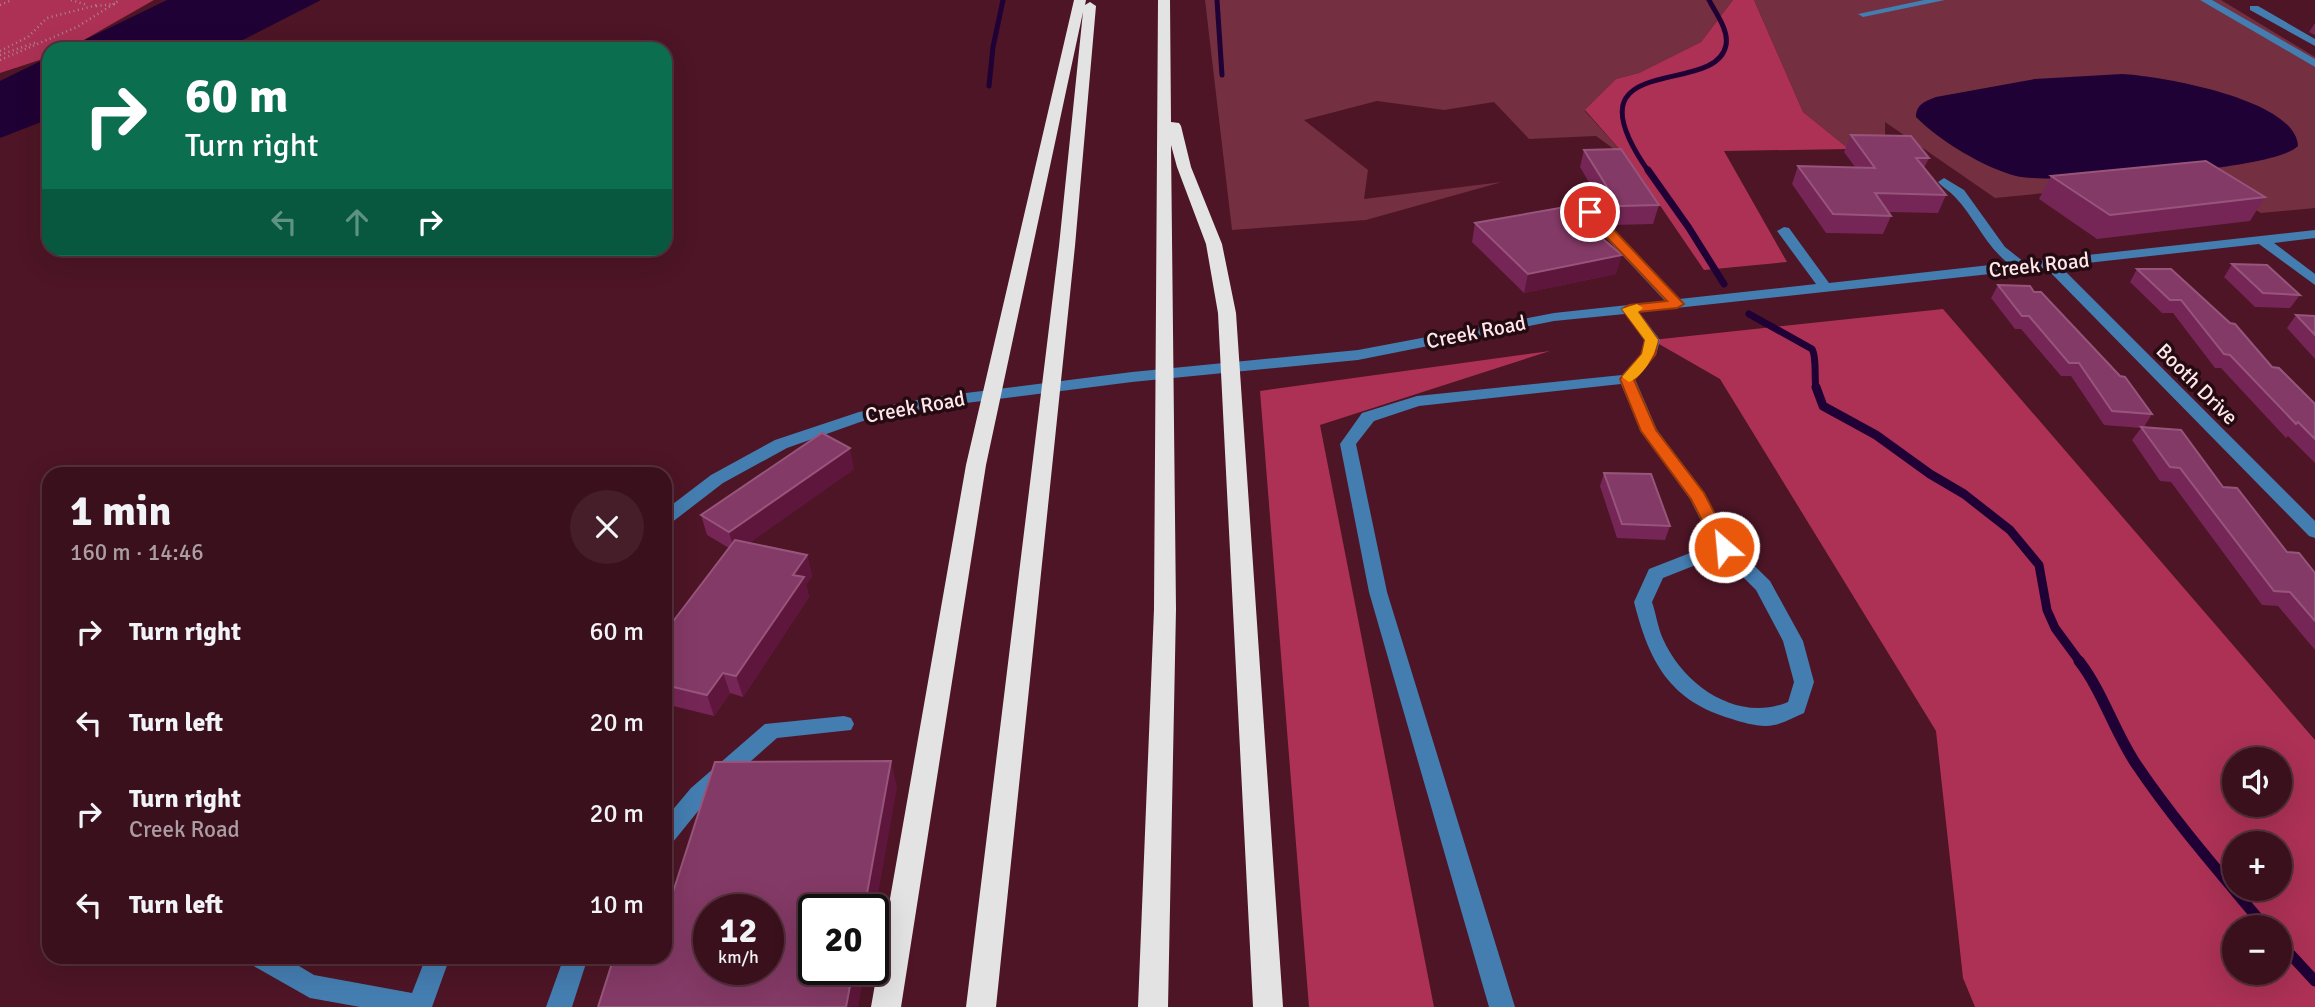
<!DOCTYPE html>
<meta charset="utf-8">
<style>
body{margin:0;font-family:Signika,sans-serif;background:#451e29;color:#f1f3f6;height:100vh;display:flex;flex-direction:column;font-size:26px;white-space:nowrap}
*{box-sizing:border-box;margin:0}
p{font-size:23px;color:#ab9da3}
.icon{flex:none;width:38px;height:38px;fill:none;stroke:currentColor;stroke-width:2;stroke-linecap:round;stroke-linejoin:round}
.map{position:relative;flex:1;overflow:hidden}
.details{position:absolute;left:42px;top:467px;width:630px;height:497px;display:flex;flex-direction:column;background:#3a101c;border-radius:21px;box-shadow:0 7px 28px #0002,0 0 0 2px #54303b}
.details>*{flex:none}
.banner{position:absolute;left:42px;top:42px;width:630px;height:214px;border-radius:21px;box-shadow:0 7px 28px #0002,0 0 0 2px #54303b;background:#0b6e4f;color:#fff;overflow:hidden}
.controls{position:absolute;left:2222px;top:747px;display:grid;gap:14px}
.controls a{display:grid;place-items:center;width:70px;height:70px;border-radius:50%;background:#3a101c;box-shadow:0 7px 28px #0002,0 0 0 2px #54303b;font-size:35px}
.speed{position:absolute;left:693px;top:894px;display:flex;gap:14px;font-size:35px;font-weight:700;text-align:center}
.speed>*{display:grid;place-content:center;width:91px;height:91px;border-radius:50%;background:#3a101c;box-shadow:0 7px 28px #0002,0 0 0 2px #54303b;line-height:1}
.speed small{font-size:18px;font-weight:400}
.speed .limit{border:4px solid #111;border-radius:10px;background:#fff;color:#111}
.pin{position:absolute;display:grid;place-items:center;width:60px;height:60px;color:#fff;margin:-30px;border:4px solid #fff;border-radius:50%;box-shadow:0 2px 7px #0007}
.me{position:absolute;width:77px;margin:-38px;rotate:333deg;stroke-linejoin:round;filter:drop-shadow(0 0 5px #0008)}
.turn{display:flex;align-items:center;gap:24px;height:147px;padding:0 28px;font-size:32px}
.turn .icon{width:91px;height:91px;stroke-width:2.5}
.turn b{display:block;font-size:49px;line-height:60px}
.lanes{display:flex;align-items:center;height:66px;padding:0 28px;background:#0003;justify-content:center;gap:35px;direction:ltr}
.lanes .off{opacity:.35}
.round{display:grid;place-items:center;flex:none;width:74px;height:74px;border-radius:37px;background:#451e29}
.head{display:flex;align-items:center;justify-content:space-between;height:119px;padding:0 28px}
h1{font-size:42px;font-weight:700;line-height:52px}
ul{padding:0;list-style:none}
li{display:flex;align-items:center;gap:21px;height:91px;padding:0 28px}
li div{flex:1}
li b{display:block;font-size:26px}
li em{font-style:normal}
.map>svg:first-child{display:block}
</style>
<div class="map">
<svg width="2315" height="1007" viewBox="0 0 2315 1007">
<rect width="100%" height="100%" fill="#4d1525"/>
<g fill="#742f40">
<polygon points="1205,0 1733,0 1701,42 1639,73 1616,79 1585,111 1629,160 1596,136 1529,139 1494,102 1444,110 1377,101 1304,120 1368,170 1364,199 1502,182 1366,220 1232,230"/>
<polygon points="1754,0 2221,0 2315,57 2315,208 2261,213 2199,178 1995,198 1885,122 1885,147 1849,149 1803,112"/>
</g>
<g fill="#ac3155" fill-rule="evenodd">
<polygon points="0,0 154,0 68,49 49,49 49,57 0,73"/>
<polygon points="1733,0 1754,0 1803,112 1849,149 1724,151 1787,262 1704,270 1629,160 1585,110 1616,79 1639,73 1701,42"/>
<path d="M1943,309L2315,740V1007H1975L1963,978L1936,731L1720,379L1652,340ZM2235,760H2280V805H2235ZM2235,844H2280V889H2235ZM2235,928H2280V973H2235Z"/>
<polygon points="1550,351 1320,425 1434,1007 1309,1007 1260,391"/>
</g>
<g fill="#200135">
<polygon points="167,0 321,0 225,49 66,49"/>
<polygon points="49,57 49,119 0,138 0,81"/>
<path d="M2122,74C2160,76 2296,99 2298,146C2276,171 2054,185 2016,176C1985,168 1938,140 1916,117C1916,104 1926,101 1936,97L2035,79Z"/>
</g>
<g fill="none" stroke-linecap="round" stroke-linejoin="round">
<g stroke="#200135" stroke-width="5">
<polyline points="1217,0 1222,75"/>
<polyline points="989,86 993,47 1003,0"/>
<path d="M1649,172C1561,47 1716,99 1726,45C1729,30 1715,12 1709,0"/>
</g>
<g stroke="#200135" stroke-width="7">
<polyline points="1648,170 1689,228 1724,284"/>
<path d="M1749,314L1812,349C1817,357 1814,378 1816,389"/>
</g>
<polyline stroke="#200135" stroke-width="9" points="1816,387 1823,406 1876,435 1930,474 1964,494 2010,530 2039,565 2047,610 2055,628 2080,662"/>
<g stroke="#200135" stroke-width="11">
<path d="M2079,661C2103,692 2114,731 2136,764C2175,822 2221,874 2266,928"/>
<polyline points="2280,943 2315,981"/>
</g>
<g stroke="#ab858e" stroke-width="2.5" stroke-dasharray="1 3.5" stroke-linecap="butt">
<polyline points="71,0 87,5"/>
<polyline points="0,5 12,0"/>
<polyline points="96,6 115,4"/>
<polyline points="0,51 28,37 47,18 97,5"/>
<polyline points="0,55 37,42"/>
<polyline points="0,60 77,27 120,0"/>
</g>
<g fill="#447db0" fill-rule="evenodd">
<polygon points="1924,0 1945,0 1863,17 1858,14"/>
<polygon points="2200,0 2212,0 2315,59 2315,67"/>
<polygon points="2250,6 2258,6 2315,39 2315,46 2250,10"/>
<path d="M1944,178L1964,190L2005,247L2024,262L2315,230V238L2274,243L2315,274V285L2259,244L2060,266L2315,521V538L2309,536L2046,268L1639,312L1660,340L1656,355L1635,379L1657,430L1704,493L1731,543L1770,581L1803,641L1814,682L1804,713C1795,717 1784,723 1774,725C1762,728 1744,723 1732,719C1669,701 1649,661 1634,602L1649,569L1713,544L1690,499L1641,431L1621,384L1419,406L1374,421L1356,444L1387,592L1515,1007H1489L1369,592L1340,444L1362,413L1417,396L1622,375L1641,354L1644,340L1625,314L1554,321L1358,360L1132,382L926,408L863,421L787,448L723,483L671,523L665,525V510L711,475L775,440L859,412L926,398L1132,372L1358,350L1554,313L1665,301L1585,215L1583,212L1590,208L1595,209L1679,299L1816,284L1777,231L1784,227L1789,228L1829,283L2008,263C1985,245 1975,218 1955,197C1950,191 1943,188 1938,182ZM1721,555L1756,590L1783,641L1794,682L1788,702C1738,723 1684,686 1663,639C1658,628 1656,614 1652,602L1663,578Z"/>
<polygon points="844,716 851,718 854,724 851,730 777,738 707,800 673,842 665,845 665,819 691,788 765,724"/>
<polygon points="249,957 284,957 314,975 412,993 426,957 450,957 432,1007 360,1007 310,998 252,965"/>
<polygon points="564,957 588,957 572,1007 546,1007"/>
</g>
<g fill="#e3e3e3" fill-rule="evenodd">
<polygon points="1074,0 1086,0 1085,5 1090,2 1096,6 1075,246 996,1007 966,1007 1059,246 1083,12 986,465 901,1007 871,1007 966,465"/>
<polygon points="1158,0 1170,0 1171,122 1179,123 1181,126 1191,167 1222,244 1236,313 1283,1007 1253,1007 1218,313 1206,244 1177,167 1171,145 1176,609 1168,1007 1138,1007 1154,609"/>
</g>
</g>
<g fill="#752656">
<polygon points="2315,23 2315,35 2309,32"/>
<polygon points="1851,135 1929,158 1924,168 1946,195 1938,213 1888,212 1891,216 1883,234 1826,233 1792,184 1798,166 1855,167 1844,152"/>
<polygon points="1584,150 1659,205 1653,224 1614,225 1580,167"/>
<polygon points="2051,176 2265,197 2250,221 2097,239 2039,199"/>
<polygon points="1475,223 1616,274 1524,293 1472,242"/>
<polygon points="2232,264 2300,295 2290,308 2255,307 2224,277"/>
<polygon points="2137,269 2272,367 2315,404 2315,463 2288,436 2286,438 2221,368 2215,368 2173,313 2162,313 2130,282"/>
<polygon points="1998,285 2152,414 2144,427 2223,487 2287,552 2315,573 2315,650 2278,606 2262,605 2171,482 2160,481 2132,440 2141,428 2104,425 2071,376 2061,376 2021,329 2015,329 1991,298"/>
<polygon points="2296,315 2315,316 2315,359 2287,328"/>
<polygon points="854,469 749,543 807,555 812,576 806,585 809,597 743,697 730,693 714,716 665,704 665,632 729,548 707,535 701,515"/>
<polygon points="1604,473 1670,526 1665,540 1617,538 1600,486"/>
</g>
<g fill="#5f163c">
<polygon points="1622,255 1616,274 1524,293 1528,274"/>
<polygon points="850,448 854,469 735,553 729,532"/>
<polygon points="807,555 812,576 806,585 809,597 743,697 736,676 793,575"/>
<polygon points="723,673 730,693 714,716 707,695"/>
<polygon points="891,761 897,787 873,923 873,910 864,910"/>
<polygon points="853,970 865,970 858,1007 846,1007"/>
</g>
<g fill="#843a66" stroke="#97557b" stroke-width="2" fill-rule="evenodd">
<polygon points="1851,135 1911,136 1929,158 1916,158 1946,195 1875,193 1891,216 1833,214 1798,166 1875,168"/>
<polygon points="1621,149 1659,205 1619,206 1584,150"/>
<polygon points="2206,161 2265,197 2110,215 2051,176"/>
<polygon points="1565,207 1622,255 1528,274 1475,223"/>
<polygon points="2232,264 2267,265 2300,295 2263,293"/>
<polygon points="2137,269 2171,269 2230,323 2235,324 2272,367 2279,368 2315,404 2315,439 2298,422 2296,424 2230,355 2224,354 2181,300 2170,300"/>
<polygon points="1998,285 2030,286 2034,292 2041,292 2120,376 2125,377 2152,414 2112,411 2079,363 2069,363 2029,316 2022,316"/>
<polygon points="2296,315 2315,316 2315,335"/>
<polygon points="2141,427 2181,430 2223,487 2237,488 2287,552 2299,553 2315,573 2315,621 2290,592 2274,591 2180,468 2170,467"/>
<polygon points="822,433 850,448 729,532 701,515"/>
<polygon points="1604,473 1651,474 1670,526 1622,524"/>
<polygon points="735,540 807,555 793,575 804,577 736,676 723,673 707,695 665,685 665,632"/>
<path d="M891,761L864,910H814V970H853L846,1007H598L614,957H665V917L715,762ZM709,910H768V970H709Z"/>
</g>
<polygon fill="#ea580c" stroke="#983908" stroke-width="2" points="1585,209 1594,209 1684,304 1677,308 1638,312 1658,340 1655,355 1634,380 1656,430 1704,493 1732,547 1730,551 1718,551 1691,499 1641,431 1620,379 1641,355 1645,340 1622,309 1629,305 1667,301 1585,214"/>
<path fill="#f59e0b" d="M1637,304L1643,308L1638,312L1658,340C1655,355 1644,376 1629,382L1622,377L1642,354L1645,340L1622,309Z"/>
<g text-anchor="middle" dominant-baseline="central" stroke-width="7" stroke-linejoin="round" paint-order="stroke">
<g font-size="21" fill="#fee7ea" stroke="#240b11">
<text transform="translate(2039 265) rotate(-6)">Creek Road</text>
<text transform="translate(1476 332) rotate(-11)">Creek Road</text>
<text transform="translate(2197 384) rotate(45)">Booth Drive</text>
<text transform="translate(915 407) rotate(-10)">Creek Road</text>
</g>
</g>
</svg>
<div class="controls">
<a><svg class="icon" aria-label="sound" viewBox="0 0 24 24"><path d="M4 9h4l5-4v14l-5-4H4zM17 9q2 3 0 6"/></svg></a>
<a>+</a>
<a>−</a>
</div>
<div class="speed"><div>12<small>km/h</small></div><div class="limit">20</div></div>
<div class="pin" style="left:1590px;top:212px;background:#d93025"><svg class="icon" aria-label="arrive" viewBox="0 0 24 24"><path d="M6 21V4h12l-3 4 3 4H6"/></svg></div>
<svg class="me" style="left:1724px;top:547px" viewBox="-20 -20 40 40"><circle r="17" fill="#ea580c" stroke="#fff" stroke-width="3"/><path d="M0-11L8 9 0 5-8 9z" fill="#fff"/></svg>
<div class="banner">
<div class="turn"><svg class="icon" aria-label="right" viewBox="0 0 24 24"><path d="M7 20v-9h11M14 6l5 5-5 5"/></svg><div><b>60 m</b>Turn right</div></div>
<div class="lanes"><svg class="icon off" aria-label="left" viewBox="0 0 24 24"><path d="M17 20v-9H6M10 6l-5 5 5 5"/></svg><svg class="icon off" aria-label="ahead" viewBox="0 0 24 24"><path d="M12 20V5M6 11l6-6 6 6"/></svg><svg class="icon" aria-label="right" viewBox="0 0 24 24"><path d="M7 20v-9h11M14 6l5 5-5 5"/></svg></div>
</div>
<section class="details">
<div class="head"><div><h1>1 min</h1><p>160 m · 14:46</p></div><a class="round"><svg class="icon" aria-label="close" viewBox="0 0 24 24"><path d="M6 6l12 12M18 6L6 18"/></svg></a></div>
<ul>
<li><svg class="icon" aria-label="right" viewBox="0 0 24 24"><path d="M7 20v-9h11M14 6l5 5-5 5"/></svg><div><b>Turn right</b></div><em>60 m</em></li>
<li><svg class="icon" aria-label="left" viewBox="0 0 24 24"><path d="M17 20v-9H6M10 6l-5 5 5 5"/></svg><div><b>Turn left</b></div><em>20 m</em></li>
<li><svg class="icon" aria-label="right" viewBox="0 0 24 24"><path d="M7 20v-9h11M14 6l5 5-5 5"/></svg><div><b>Turn right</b><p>Creek Road</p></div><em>20 m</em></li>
<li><svg class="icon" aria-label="left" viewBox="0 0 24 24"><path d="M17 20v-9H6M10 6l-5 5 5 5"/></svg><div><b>Turn left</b></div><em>10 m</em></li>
</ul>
</section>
</div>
